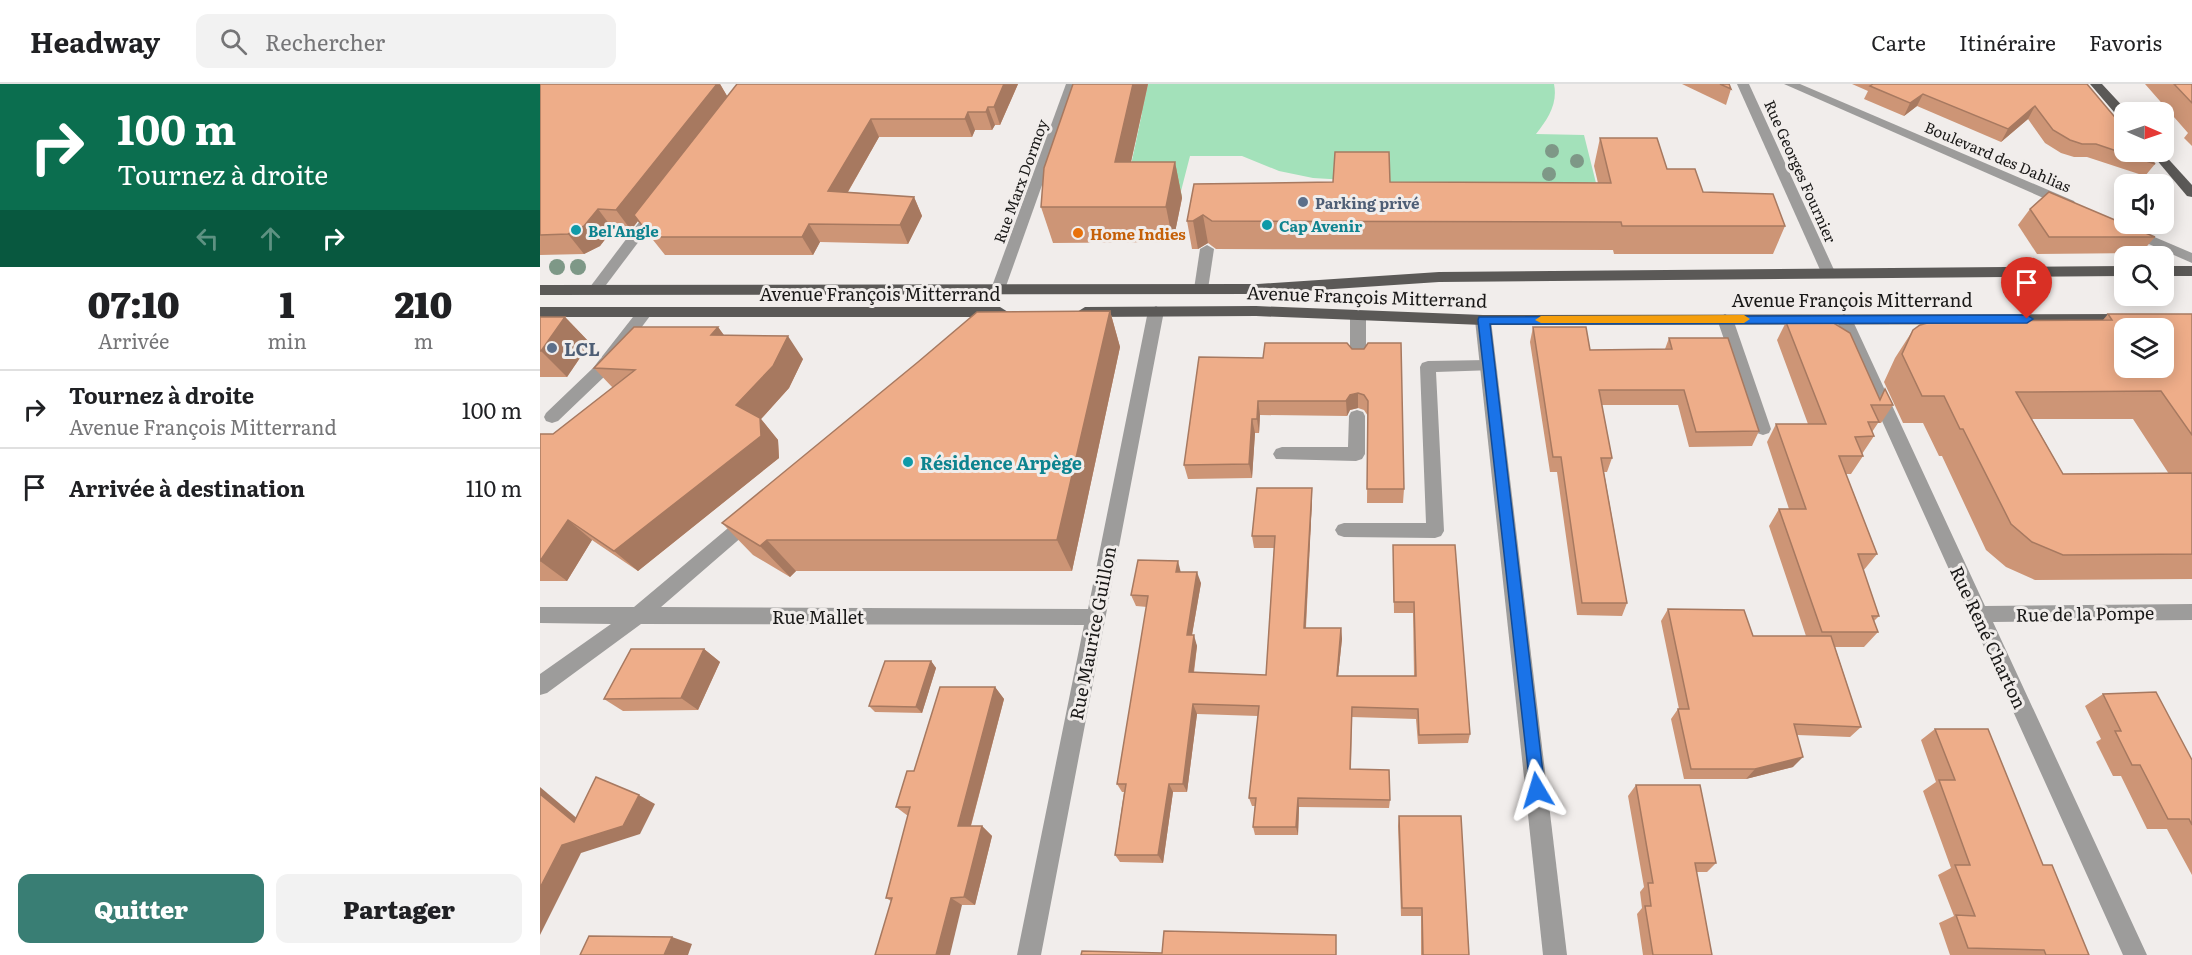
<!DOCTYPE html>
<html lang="fr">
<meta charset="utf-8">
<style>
body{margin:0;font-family:Literata,serif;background:#f2f2f2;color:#202124;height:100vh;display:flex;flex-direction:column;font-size:22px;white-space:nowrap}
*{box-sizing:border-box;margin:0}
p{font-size:20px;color:#757577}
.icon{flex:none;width:33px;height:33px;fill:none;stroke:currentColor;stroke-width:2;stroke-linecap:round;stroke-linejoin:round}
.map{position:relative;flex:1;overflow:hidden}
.sheet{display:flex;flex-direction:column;background:#fff;width:540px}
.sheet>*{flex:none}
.top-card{background:#0b6e4f;color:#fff;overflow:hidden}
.needle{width:39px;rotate:92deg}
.fabs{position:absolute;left:1574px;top:18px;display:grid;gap:12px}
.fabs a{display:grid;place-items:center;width:60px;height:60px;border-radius:12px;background:#fff;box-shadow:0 3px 15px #0003;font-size:30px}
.pin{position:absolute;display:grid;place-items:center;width:51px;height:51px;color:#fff;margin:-62px -26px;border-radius:50% 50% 50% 0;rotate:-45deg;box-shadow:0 0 6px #0007}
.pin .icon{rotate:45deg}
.me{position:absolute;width:66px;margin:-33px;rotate:353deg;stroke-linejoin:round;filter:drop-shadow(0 0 4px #0008)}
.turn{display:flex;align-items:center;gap:21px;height:126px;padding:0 18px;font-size:27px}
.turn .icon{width:78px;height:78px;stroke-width:2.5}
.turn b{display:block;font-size:42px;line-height:51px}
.lanes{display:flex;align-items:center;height:57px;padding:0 18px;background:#0003;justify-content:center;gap:30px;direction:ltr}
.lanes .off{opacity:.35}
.eta{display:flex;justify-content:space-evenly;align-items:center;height:102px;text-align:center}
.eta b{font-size:36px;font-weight:800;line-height:42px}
.button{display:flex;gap:12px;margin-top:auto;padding:12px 18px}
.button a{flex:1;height:69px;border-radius:12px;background:#397e74;color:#fff;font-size:24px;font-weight:800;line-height:69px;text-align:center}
.button a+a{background:#f2f2f2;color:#202124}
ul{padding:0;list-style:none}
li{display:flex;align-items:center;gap:18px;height:78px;padding:0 18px;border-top:2px solid #e0e0e0}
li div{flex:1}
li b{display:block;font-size:22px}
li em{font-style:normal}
header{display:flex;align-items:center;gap:36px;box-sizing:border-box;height:84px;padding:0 30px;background:#fff;border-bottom:2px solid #e0e0e0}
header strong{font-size:28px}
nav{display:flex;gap:33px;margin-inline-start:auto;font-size:21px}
.search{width:420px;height:54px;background:#f2f2f2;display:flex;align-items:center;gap:15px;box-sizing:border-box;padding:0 21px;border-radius:12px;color:#757577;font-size:22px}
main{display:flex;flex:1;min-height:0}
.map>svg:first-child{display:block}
</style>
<header>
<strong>Headway</strong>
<div class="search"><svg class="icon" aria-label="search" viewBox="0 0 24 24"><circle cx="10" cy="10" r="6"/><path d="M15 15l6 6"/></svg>Rechercher</div>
<nav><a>Carte</a><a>Itinéraire</a><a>Favoris</a></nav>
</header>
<main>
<section class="sheet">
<div class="top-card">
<div class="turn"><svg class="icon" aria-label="right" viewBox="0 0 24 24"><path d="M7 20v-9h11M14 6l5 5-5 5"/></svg><div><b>100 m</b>Tournez à droite</div></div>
<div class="lanes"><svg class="icon off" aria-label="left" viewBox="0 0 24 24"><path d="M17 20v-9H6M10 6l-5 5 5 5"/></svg><svg class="icon off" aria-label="ahead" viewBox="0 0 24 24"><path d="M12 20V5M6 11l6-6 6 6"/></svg><svg class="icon" aria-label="right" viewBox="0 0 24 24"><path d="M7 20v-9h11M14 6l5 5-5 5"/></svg></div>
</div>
<div class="eta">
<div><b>07:10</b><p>Arrivée</p></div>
<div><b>1</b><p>min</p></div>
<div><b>210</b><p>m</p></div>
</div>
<ul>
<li><svg class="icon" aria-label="right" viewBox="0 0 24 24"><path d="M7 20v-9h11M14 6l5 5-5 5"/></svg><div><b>Tournez à droite</b><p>Avenue François Mitterrand</p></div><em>100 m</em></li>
<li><svg class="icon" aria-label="arrive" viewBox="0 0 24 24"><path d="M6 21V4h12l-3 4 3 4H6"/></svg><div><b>Arrivée à destination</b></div><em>110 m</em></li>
</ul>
<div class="button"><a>Quitter</a><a>Partager</a></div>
</section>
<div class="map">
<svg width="1652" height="871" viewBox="0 0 1652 871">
<rect width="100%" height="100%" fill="#f1edeb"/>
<path fill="#a3e1ba" d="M608,0H1014C1018,20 1008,35 996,50L1044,51L1059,111L773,94L739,87L702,72H650L641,107L642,114L591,81L602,29L599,22H603Z"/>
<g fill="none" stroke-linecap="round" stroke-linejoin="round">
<g fill="#9d9c9b" fill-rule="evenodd">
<polygon points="667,161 674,165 668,205 661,210 654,205 660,165"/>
<polygon points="105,223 113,228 65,292 18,337 12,339 6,337 4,333 6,329 53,284 100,224"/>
<polygon points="818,226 826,231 826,274 824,278 812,278 810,274 810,231"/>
<polygon points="1185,230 1193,235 1231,345 1229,349 1223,351 1217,349 1215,345 1177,235"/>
<polygon points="948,276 954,278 956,282 954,286 896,288 904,447 901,452 895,454 804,453 798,451 795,446 798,441 804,439 886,439 880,283 882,279 888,277"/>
<polygon points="817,326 823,328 825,332 825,370 822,375 816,377 736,375 733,370 736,365 742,363 808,363 809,332 811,328"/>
</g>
<g fill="#9d9c9b" fill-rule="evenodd">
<polygon points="526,0 538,0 465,205 458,210 453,208 451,205"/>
<polygon points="1197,0 1209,0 1295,188 1293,191 1288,193 1281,188"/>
<polygon points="1244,0 1260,0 1534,117 1536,120 1534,123 1524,123"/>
<polygon points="117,120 124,124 60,209 50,209 48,206 50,203 112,121"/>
<polygon points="1591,143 1652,169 1652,179 1586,150 1584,147"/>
<polygon points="616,222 624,227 501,871 477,871 544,541 101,540 7,609 0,611 0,590 71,540 0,539 0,523 94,523 206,429 212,427 218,429 221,434 218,439 121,523 548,525 608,227"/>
<polygon points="1304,230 1312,235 1445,522 1652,520 1652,536 1453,538 1607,871 1583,871 1296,235"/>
<polygon points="943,231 951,236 1027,871 1003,871 935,236"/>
</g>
<g fill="#5b5957" fill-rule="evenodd">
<polygon points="1550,0 1562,0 1588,28 1584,28 1584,36 1580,35"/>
<polygon points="1610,68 1622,68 1652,101 1652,113 1647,112"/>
<polygon points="1584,182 1584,192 899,198 718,210 0,211 0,201 718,200 899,188"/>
<rect x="1623" y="182" width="29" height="10"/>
<polygon points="716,222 943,231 1588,230 1596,235 1588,240 943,241 716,232 545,233 537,228 545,223"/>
<polygon points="0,223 460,223 468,228 460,233 0,233"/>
</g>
</g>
<g fill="#7e9887">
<circle cx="1012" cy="67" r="7"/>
<circle cx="1037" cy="77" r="7"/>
<circle cx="1009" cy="90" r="7"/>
<circle cx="17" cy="183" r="8"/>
<circle cx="38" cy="183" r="8"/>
</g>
<g fill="#cd9576" fill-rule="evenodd">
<polygon points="0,0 180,0 187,12 478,0 460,41 455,41 452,46 435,46 432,53 339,53 308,108 374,113 382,132 368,160 280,158 273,171 125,171 98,137 91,146 73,145 60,162 44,170 0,171"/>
<polygon points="533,0 608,0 591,78 635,78 642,114 633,158 513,159 501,123"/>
<polygon points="1142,0 1189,0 1191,5 1186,21"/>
<polygon points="1312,0 1538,0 1615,80 1605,92 1547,73 1534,73 1521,69 1505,59 1488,35 1461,58 1377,22 1364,32 1324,15 1328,7"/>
<polygon points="1605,0 1652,0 1652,62 1644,54 1648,49"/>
<polygon points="1060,54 1127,85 1163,108 1245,142 1233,170 1074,170 1073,166 676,165 668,159 658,165 652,165 647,137 654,100 850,98 1058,99 1054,82"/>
<polygon points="1490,125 1615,153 1601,169 1497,170 1478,141"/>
<polygon points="570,227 580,263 532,487 256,487 250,493 213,471 182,439"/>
<path d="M1568,230H1652V495L1495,496L1466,483L1446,466L1402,372H1399L1383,339H1363L1344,298L1355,274L1373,246L1563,236ZM1492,335H1593L1629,390H1523Z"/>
<polygon points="0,233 25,233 50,259 27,293 0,293"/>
<polygon points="1246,238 1339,314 1345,305 1353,321 1341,339 1338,339 1332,348 1334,352 1322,370 1323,372 1311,390 1306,390 1337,470 1323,487 1339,532 1334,537 1338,548 1324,563 1295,563 1321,643 1310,653 1257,651 1253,683 1206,695 1144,695 1131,635 1138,625 1139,625 1121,537 1128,525 1213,552 1266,552 1229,442 1239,425 1249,425 1227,358 1236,340 1268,340 1237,256"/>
<polygon points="178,243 184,252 263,275 249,304 221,335 238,356 239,374 98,487 52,456 27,497 0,497 0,350 13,350 73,304 54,284"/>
<polygon points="993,243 1050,266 1125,265 1129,254 1219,347 1212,362 1149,363 1138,321 1062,321 1072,374 1067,388 1064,388 1087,519 1082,532 1037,531 1017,388 1010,388 990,258"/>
<polygon points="807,259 864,405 863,419 827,419 828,332 824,326 818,324 810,326 807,332 720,331 719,349 715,349 712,394 648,395 644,381 723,274"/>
<polygon points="772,416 766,544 801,544 802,555 798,592 874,592 873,529 854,529 853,461 930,650 928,659 878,660 876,635 812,633 811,685 850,716 849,724 759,723 758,751 715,751 713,743 715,722 712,722 709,714 718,632 657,630 647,708 633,708 623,779 580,778 575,771 584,708 582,708 577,700 607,523 596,522 591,511 641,488 661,499 652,551 657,562 654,589 726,591 734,464 714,464 712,452"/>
<polygon points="164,565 180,578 158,626 83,627 64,615"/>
<polygon points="391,577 396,584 382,629 335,628 329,622"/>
<polygon points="455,603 464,615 431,742 442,742 452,752 435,821 422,821 351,817 346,814 368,732 356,723 374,687"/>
<polygon points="1563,610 1652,676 1652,791 1627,745 1607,745 1581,692 1573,692 1556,658 1561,655 1545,622"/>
<polygon points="1395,645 1503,781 1549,871 1410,871 1399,839 1414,832 1398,791 1411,784 1383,707 1396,698 1381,656"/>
<polygon points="1096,701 1176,779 1167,788 1156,788 1172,871 1103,871 1097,830 1102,824 1100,808 1104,803 1088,712"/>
<polygon points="859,732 929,871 881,871 881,832 861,832 858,742"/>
</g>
<g fill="#a77960">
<polygon points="173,0 180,0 190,17 91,146 76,126"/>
<polygon points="464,0 478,0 460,41 454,23"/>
<polygon points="593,0 608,0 583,114 575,78"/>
<polygon points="1383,10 1377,22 1364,32 1370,19"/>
<polygon points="1495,22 1488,35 1461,58 1468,45"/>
<polygon points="448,23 455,41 452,46 446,28"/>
<polygon points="428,28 435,46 432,53 425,35"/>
<polygon points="331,35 339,53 298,125 288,107"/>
<polygon points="635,78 642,114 633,158 626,123"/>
<polygon points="374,113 382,132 368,160 360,141"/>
<polygon points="58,125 73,145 60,162 44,170 28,150"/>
<polygon points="663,131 668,159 658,165 653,137"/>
<polygon points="269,140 280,158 273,171 262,153"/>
<polygon points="570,227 580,263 532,487 517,456"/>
<polygon points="25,233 50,259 27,293 1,267"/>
<polygon points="178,243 195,266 171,251"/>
<polygon points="248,252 263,275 249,304 221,335 238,356 239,374 98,487 74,467 196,321"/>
<polygon points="818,309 818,324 810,326 807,332 806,317 810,311"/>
<polygon points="718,317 720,331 719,349 717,335"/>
<polygon points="712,335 715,349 712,394 709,380"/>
<polygon points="772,404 772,416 765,555 764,544"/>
<polygon points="28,436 52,456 27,497 0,477"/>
<polygon points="227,456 256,487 250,493 220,462"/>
<polygon points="638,477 641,489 636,488"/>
<polygon points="657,488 661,499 650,562 647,551"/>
<polygon points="801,544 802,555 797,602 797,592"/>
<polygon points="654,551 657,562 652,599 649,588"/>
<polygon points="164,565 180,578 158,626 141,614"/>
<polygon points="391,577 396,584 382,629 376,623"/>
<polygon points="455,603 464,615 428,752 418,742"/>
<polygon points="653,620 657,630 647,708 643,700"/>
<polygon points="1263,673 1253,683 1206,695 1215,685"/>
<polygon points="629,700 633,708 623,779 618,771"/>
<polygon points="0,703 52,747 34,738 0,710"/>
<polygon points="99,711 115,720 100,750 41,769 0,851 0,804 22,761"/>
<polygon points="758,714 759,723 758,751 756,743"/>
<polygon points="442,742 452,752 435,821 424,813"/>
<polygon points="411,814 422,821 410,871 396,871"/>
<polygon points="132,853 152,860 148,871 124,871"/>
</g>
<g fill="#eead89" stroke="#a77960" stroke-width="1.5" fill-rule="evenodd">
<polygon points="0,0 177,0 76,126 58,125 44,142 28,150 0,151"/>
<polygon points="197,0 464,0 454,23 448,23 446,28 428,28 425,35 331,35 288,107 374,113 360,141 269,140 262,153 111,153 94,131"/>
<polygon points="533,0 593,0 575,78 635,78 626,123 501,123 504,84"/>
<polygon points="1180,0 1189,0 1191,5"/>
<polygon points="1333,0 1547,0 1584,44 1584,68 1604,68 1615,80 1556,60 1542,60 1530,56 1513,46 1495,22 1468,45 1383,10 1370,19 1330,2"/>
<polygon points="1634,0 1652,0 1652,19"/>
<polygon points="1060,54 1117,54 1127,85 1155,85 1163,108 1233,110 1245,142 1082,142 1081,138 672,137 663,131 653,137 647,137 654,100 793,98 795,68 849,68 850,98 1071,99"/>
<polygon points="1509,108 1615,153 1509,153 1490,125"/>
<polygon points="570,227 517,456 227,456 220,462 182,439 378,278 437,228"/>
<path d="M1568,230H1652V351L1621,307L1476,308L1523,390L1652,389V470L1523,471L1492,458L1471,440L1423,345H1420L1404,312H1382L1362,270L1373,246L1380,241L1395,237L1572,236ZM1584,244H1623V284H1584Z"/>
<polygon points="0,233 25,233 1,267 0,267"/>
<polygon points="1246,238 1292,238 1310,249 1340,316 1345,305 1353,321 1331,321 1339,338 1328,338 1334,352 1315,353 1323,372 1299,372 1337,470 1318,470 1339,532 1332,532 1338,548 1282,548 1239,425 1266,425 1236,340 1286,340"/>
<polygon points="94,243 178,243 171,251 248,252 233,282 196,321 220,334 221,352 74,467 28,436 0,477 0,350 13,350 95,286 54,284"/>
<polygon points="993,243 1046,243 1050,266 1132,265 1129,254 1188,254 1219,347 1156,348 1144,306 1059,306 1072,374 1061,374 1087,519 1042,519 1021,373 1013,373"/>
<polygon points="725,259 807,259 812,265 824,265 828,259 861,259 864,405 827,405 828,317 824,311 818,309 810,311 806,317 718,317 717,335 712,335 709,380 644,381 659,273 723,274"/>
<polygon points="717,404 772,404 764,544 801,544 797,592 876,592 874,518 854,518 853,461 915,461 930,650 879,651 878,625 812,623 810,685 849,686 850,716 758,714 756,743 713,743 716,714 709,714 719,622 653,620 643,700 629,700 618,771 575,771 586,700 577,700 608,512 591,511 598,476 638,477 636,488 657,488 647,551 654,551 649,588 726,591 735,452 712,452"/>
<polygon points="1128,525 1204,526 1213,552 1291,552 1321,643 1254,640 1263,673 1215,685 1151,685 1138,625 1149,625"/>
<polygon points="91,565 164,565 141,614 64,615"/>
<polygon points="345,577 391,577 376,623 329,622"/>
<polygon points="400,603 455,603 418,742 442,742 424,813 411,814 396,871 335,871 352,814 346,814 370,723 356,723 367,687 374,687"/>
<polygon points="1616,608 1652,676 1652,741 1649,735 1628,735 1600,681 1592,681 1575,647 1581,647 1563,610"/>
<polygon points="1395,645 1448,645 1503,781 1512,781 1549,871 1506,871 1504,866 1428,864 1416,831 1435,832 1415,781 1430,781 1399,696 1415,696"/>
<polygon points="56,693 99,711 83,742 22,761 0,804 0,710 34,738"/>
<polygon points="1096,701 1160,701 1176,779 1155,779 1172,871 1113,871 1105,822 1111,822 1108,799 1113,799"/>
<polygon points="859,732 921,732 929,871 883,871 882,824 862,824"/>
<polygon points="624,847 796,851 796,871 541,871 542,867 622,869"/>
<polygon points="49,852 132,853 124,871 40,871"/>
</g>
<polygon fill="#1a73e8" stroke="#114b97" stroke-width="1.5" points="1487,231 1493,235 1487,239 950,240 1005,706 1003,712 997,714 991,712 938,236 939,233"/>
<polygon fill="#f59e0b" points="1204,231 1210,235 1204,239 1001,239 995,236 1001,232"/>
<g fill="#5c6f8a" stroke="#f1edeb" stroke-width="2">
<circle cx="763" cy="118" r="6"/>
<circle cx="12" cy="264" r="6"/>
</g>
<g fill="#0f9aa8" stroke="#f1edeb" stroke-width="2">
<circle cx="727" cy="141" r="6"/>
<circle cx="36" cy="146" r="6"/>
<circle cx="368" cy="378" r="6"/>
</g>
<circle fill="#e8710a" stroke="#f1edeb" stroke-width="2" cx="538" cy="149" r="6"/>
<g text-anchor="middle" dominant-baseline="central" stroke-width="6" stroke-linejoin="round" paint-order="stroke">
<g font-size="15" fill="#1a1918" stroke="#f1edeb">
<text transform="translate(1458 72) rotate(23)">Boulevard des Dahlias</text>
<text transform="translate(1261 87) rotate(66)">Rue Georges Fournier</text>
<text transform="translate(480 97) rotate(-70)">Rue Marx Dormoy</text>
</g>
<g font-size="15" font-weight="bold" fill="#4e5e75" stroke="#f1edeb" text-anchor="start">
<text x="775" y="118">Parking privé</text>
</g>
<g font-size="15" font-weight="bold" fill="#0d838f" stroke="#f1edeb" text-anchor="start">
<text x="739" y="141">Cap Avenir</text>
<text x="48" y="146">Bel'Angle</text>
</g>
<g font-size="15" font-weight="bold" fill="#c56008" stroke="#f1edeb" text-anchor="start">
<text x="550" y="149">Home Indies</text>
</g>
<g font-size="18" fill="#1a1918" stroke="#f1edeb">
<text x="340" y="209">Avenue François Mitterrand</text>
<text transform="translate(827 212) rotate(2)">Avenue François Mitterrand</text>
<text x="1312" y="215">Avenue François Mitterrand</text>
<text transform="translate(1545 529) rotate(-1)">Rue de la Pompe</text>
<text x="278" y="532">Rue Mallet</text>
<text transform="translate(552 549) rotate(-79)">Rue Maurice Guillon</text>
<text transform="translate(1449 553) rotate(65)">Rue René Charton</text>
</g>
<g font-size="18" font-weight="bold" fill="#4e5e75" stroke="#f1edeb" text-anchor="start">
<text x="24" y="264">LCL</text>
</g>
<g font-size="18" font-weight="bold" fill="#0d838f" stroke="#f1edeb" text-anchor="start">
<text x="380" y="378">Résidence Arpège</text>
</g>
</g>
</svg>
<div class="fabs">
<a><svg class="needle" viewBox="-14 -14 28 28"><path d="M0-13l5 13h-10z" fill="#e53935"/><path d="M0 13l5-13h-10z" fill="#757577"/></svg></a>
<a><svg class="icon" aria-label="sound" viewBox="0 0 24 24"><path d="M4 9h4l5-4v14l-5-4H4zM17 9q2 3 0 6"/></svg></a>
<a><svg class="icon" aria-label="search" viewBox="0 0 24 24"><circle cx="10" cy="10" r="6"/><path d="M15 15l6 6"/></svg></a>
<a><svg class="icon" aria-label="layers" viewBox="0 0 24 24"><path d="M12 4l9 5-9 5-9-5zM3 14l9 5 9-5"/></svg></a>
</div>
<div class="pin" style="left:1487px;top:235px;background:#d93025"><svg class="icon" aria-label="arrive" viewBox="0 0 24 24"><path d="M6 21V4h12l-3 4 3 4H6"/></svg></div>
<svg class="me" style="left:997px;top:706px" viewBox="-20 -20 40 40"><path d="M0-17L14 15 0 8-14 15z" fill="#1a73e8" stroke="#fff" stroke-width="4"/></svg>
</div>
</main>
